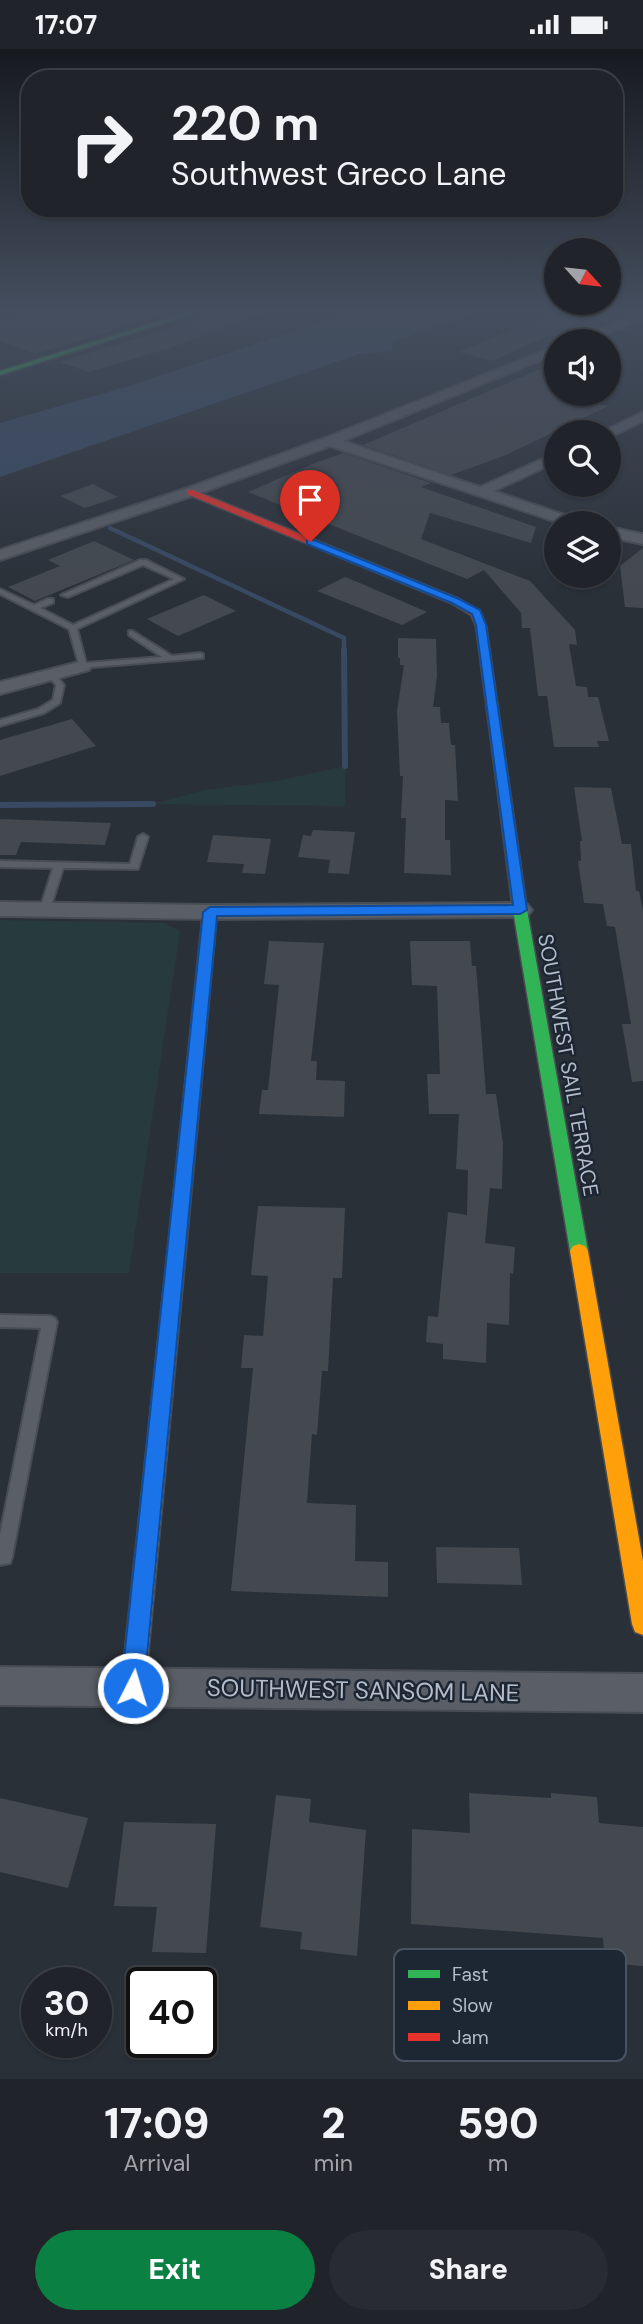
<!DOCTYPE html>
<style>
body{margin:0;font-family:"DM Sans",sans-serif;background:#282c32;color:#f1f3f6;height:100vh;display:flex;flex-direction:column;font-size:26px;white-space:nowrap}
*{box-sizing:border-box;margin:0}
p{font-size:23px;color:#a2a4a8}
.icon{flex:none;width:38px;height:38px;fill:none;stroke:currentColor;stroke-width:2;stroke-linecap:round;stroke-linejoin:round}
.map{position:relative;height:2030px;overflow:hidden}
.panel{display:flex;flex-direction:column;background:#20242a;flex:1}
.panel>*{flex:none}
.guide{position:absolute;left:21px;top:21px;width:602px;height:147px;border-radius:28px;box-shadow:0 2px 5px #0004,0 0 0 2px #3d4147;background:#20242a;color:#f1f3f6;overflow:hidden}
.needle{width:46px;rotate:117deg}
.buttons{position:absolute;left:544px;top:189px;display:grid;gap:14px}
.buttons a{display:grid;place-items:center;width:77px;height:77px;border-radius:50%;background:#20242a;box-shadow:0 2px 5px #0004,0 0 0 2px #3d4147;font-size:35px}
.speed{position:absolute;left:21px;top:1918px;display:flex;gap:14px;font-size:35px;font-weight:700;text-align:center}
.speed>*{display:grid;place-content:center;width:91px;height:91px;border-radius:50%;background:#20242a;box-shadow:0 2px 5px #0004,0 0 0 2px #3d4147;line-height:1}
.speed small{font-size:18px;font-weight:400}
.speed .limit{border:4px solid #111;border-radius:10px;background:#fff;color:#111}
.pin{position:absolute;display:grid;place-items:center;width:60px;height:60px;color:#fff;margin:-72px -30px;border-radius:50% 50% 50% 0;rotate:-45deg;box-shadow:0 0 7px #0007}
.pin .icon{rotate:45deg}
.me{position:absolute;width:77px;margin:-38px;rotate:5deg;stroke-linejoin:round;filter:drop-shadow(0 0 5px #0008)}
.turn{display:flex;align-items:center;gap:24px;height:147px;padding:0 35px;font-size:32px}
.turn .icon{width:91px;height:91px;stroke-width:2.5}
.turn b{display:block;font-size:49px;line-height:60px}
.eta{display:flex;justify-content:space-evenly;align-items:center;height:119px;text-align:center}
.eta b{font-size:42px;font-weight:800;line-height:49px}
.button{display:flex;gap:14px;margin-top:auto;padding:14px 35px}
.button a{flex:1;height:80px;border-radius:42px;background:#0b8043;color:#fff;font-size:28px;font-weight:800;line-height:80px;text-align:center}
.button a+a{background:#282c32;color:#f1f3f6}
.status{display:flex;justify-content:space-between;align-items:center;height:49px;padding:0 35px;background:#20242a;direction:ltr}
.status svg{height:19px;fill:currentColor}
.map>svg:first-child{display:block}
</style>
<div class="status"><b>17:07</b><svg viewBox="0 0 49 12"><path d="M0 12V9h3v3zM5 12V6h3v6zM10 12V3h3v9zM15 12V0h3v12zM26 1h20v11H26zM47 4h2v5h-2z"/></svg></div>
<div class="map">
<svg width="643" height="2030" viewBox="0 0 643 2030">
<rect width="100%" height="100%" fill="#2a3038"/>
<g fill="#273a3e">
<polygon points="345,717 345,757 153,755 205,741 277,732"/>
<polygon points="0,871 164,874 180,882 129,1224 0,1224"/>
</g>
<polygon fill="#384963" points="355,262 480,262 395,292 391,296 393,302 359,305 0,428 0,374 129,337"/>
<g fill="none" stroke-linecap="round" stroke-linejoin="round">
<polyline stroke="#384963" stroke-width="4.5" points="110,479 344,589 344,602"/>
<g stroke="#384963" stroke-width="6">
<polyline points="344,601 345,717"/>
<polyline points="0,756 153,755"/>
</g>
</g>
<g fill="#444950">
<polygon points="37,262 174,262 35,305 0,292 0,273"/>
<polygon points="210,262 263,263 173,298 89,323 60,313 206,268"/>
<polygon points="560,262 582,262 585,270 492,312 458,303"/>
<polygon points="540,320 556,324 556,345 608,357 506,406 451,426 363,396"/>
<polygon points="344,404 431,434 421,438 536,478 531,494 430,464 421,490 530,532 575,581 577,596 569,595 576,637 587,638 588,648 598,648 609,692 597,692 599,698 554,698 547,647 538,647 530,579 522,579 521,564 484,521 467,530 248,443 312,415"/>
<polygon points="93,435 118,448 85,459 60,447"/>
<polygon points="94,492 134,511 35,552 8,538 60,517 48,511"/>
<polygon points="643,499 643,559 625,558 620,517"/>
<polygon points="345,528 367,537 427,563 402,576 317,542"/>
<polygon points="204,546 236,562 178,587 147,570"/>
<polygon points="398,589 436,590 437,627 433,658 440,658 441,674 449,674 451,696 455,696 458,752 445,751 445,791 450,791 451,826 404,824 406,769 401,769 403,727 400,727 397,662 404,616 400,616 400,609 398,609"/>
<polygon points="72,670 96,697 0,727 0,691"/>
<polygon points="574,738 611,739 622,795 631,795 636,842 639,842 643,862 643,1032 632,1033 622,975 631,975 615,878 607,877 603,855 584,854 578,812 581,812 580,792 582,792"/>
<polygon points="0,770 111,774 105,796 21,793 16,806 0,806"/>
<polygon points="313,781 355,783 349,825 328,824 330,811 298,808 303,786 311,787"/>
<polygon points="213,786 271,790 265,825 242,824 244,815 207,813"/>
<polygon points="269,892 324,894 311,1012 317,1012 316,1031 345,1032 344,1068 259,1065 262,1041 268,1041 279,936 264,935"/>
<polygon points="410,892 470,892 472,917 476,917 486,1045 496,1045 503,1094 502,1140 490,1139 485,1194 515,1198 513,1225 510,1224 509,1276 487,1274 486,1314 443,1310 443,1295 426,1293 428,1267 438,1268 448,1163 467,1166 468,1121 456,1120 459,1065 429,1065 427,1025 440,1025 437,937 412,936"/>
<polygon points="258,1157 345,1159 342,1229 333,1229 328,1322 322,1322 317,1386 312,1385 307,1454 356,1456 355,1512 388,1513 388,1548 231,1542 253,1319 241,1319 244,1286 263,1287 268,1227 251,1226"/>
<polygon points="436,1498 519,1499 522,1536 437,1534"/>
<polygon points="469,1744 551,1749 551,1744 597,1748 599,1774 643,1778 643,1917 605,1914 603,1889 411,1875 412,1780 470,1784"/>
<polygon points="276,1746 311,1750 309,1773 366,1781 357,1907 300,1900 302,1883 260,1878"/>
<polygon points="0,1749 88,1769 68,1839 0,1823"/>
<polygon points="124,1773 216,1775 206,1904 152,1903 157,1858 114,1857"/>
</g>
<g fill="none" stroke-linecap="round" stroke-linejoin="round">
<defs>
<g id="lane">
<polygon points="140,511 146,511 184,530 77,580 86,614 162,608 129,586 129,582 132,582 172,607 200,604 203,605 203,609 80,619 69,580 0,545 0,540 34,556 47,550 53,550 53,554 40,559 73,576 174,530 143,516 68,548 61,546"/>
<polygon points="51,623 54,624 64,636 60,654 44,664 0,677 0,671 38,660 53,651 56,636 47,626"/>
<polygon points="143,785 148,788 138,820 63,819 50,860 45,863 40,860 53,819 0,818 0,812 130,815 138,788"/>
<polygon points="0,1266 50,1267 55,1269 57,1273 12,1508 10,1514 0,1516 0,1486 41,1279 0,1278"/>
</g>
<g id="street">
<polygon points="643,263 643,270 588,292 572,292"/>
<polygon points="556,297 556,305 343,392 480,438 556,404 556,413 494,442 579,471 582,474 560,474 330,397 195,446 0,511 0,501 185,440 325,389"/>
<polygon points="643,363 643,372 614,386 609,387 609,383 602,383"/>
<polygon points="609,478 643,485 643,495 609,488"/>
<polygon points="83,612 92,617 89,621 0,645 0,633"/>
<polygon points="0,853 210,856 520,854 528,856 532,861 528,866 520,868 210,870 0,867"/>
<polygon points="0,1618 643,1625 643,1663 0,1656"/>
</g>
<g id="fast">
<polygon points="192,262 202,262 0,326 0,322"/>
<polygon points="502,725 508,729 527,861 588,1202 585,1207 579,1209 573,1207 570,1202 513,861 496,729"/>
<polygon points="210,859 217,863 187,1189 184,1194 178,1196 172,1194 169,1189 203,863"/>
</g>
<g id="slow">
<polygon points="178,1182 184,1184 187,1189 145,1639 141,1647 133,1651 125,1647 121,1639 169,1189 172,1184"/>
<polygon points="579,1195 585,1197 588,1202 643,1512 643,1586 635,1583 632,1575 570,1202 573,1197"/>
</g>
<polygon id="jam" points="187,441 193,441 459,550 480,562 486,577 508,729 506,732 498,732 496,729 476,577 471,566 451,554 187,445"/>
</defs>
<use href="#lane" stroke="#484c53" stroke-width="4"/>
<use href="#street" stroke="#484c53" stroke-width="4"/>
<use href="#fast" stroke="#484c53" stroke-width="3"/>
<use href="#slow" stroke="#484c53" stroke-width="3"/>
<use href="#jam" stroke="#484c53" stroke-width="3"/>
<use href="#lane" fill="#5a5e66" fill-rule="evenodd"/>
<use href="#street" fill="#5a5e66" fill-rule="evenodd"/>
<use href="#fast" fill="#30b455" fill-rule="evenodd"/>
<use href="#slow" fill="#ff9f0a" fill-rule="evenodd"/>
<use href="#jam" fill="#e5322d" fill-rule="evenodd"/>
</g>
<linearGradient id="sky" x2="0" y2="1"><stop stop-color="#171a1f"/><stop offset="0.48" stop-color="#444e5e"/><stop offset="1" stop-color="#444e5e" stop-opacity="0"/></linearGradient>
<rect width="643" height="546" fill="url(#sky)"/>
<polygon fill="#1a73e8" stroke="#114b97" stroke-width="2" points="307,491 314,491 459,550 480,561 486,576 527,861 520,865 217,867 144,1639 141,1647 133,1651 124,1647 121,1639 203,863 210,858 513,856 476,576 472,565 452,554 307,495"/>
<g text-anchor="middle" dominant-baseline="central" stroke-width="5" stroke-linejoin="round" paint-order="stroke">
<g font-size="21" fill="#b4bcc9" stroke="#1d2633">
<text transform="translate(568 1016) rotate(80)">SOUTHWEST SAIL TERRACE</text>
</g>
<g font-size="24" fill="#b4bcc9" stroke="#1d2633">
<text transform="translate(363 1641) rotate(1)">SOUTHWEST SANSOM LANE</text>
</g>
</g>
<rect x="394" y="1900" width="232" height="112" rx="10" fill="#1d2633" stroke="#4a5360" stroke-width="2"/>
<rect x="408" y="1921" width="32" height="8" fill="#30b455"/>
<rect x="408" y="1952" width="32" height="9" fill="#ff9f0a"/>
<rect x="408" y="1984" width="32" height="8" fill="#e5322d"/>
<g font-size="19" fill="#b4bcc9">
<text x="452" y="1932">Fast</text>
<text x="452" y="1963">Slow</text>
<text x="452" y="1995">Jam</text>
</g>
</svg>
<div class="buttons">
<a><svg class="needle" viewBox="-14 -14 28 28"><path d="M0-13l5 13h-10z" fill="#e53935"/><path d="M0 13l5-13h-10z" fill="#a2a4a8"/></svg></a>
<a><svg class="icon" aria-label="sound" viewBox="0 0 24 24"><path d="M4 9h4l5-4v14l-5-4H4zM17 9q2 3 0 6"/></svg></a>
<a><svg class="icon" aria-label="search" viewBox="0 0 24 24"><circle cx="10" cy="10" r="6"/><path d="M15 15l6 6"/></svg></a>
<a><svg class="icon" aria-label="layers" viewBox="0 0 24 24"><path d="M12 4l9 5-9 5-9-5zM3 14l9 5 9-5"/></svg></a>
</div>
<div class="speed"><div>30<small>km/h</small></div><div class="limit">40</div></div>
<div class="pin" style="left:310px;top:493px;background:#d93025"><svg class="icon" aria-label="arrive" viewBox="0 0 24 24"><path d="M6 21V4h12l-3 4 3 4H6"/></svg></div>
<svg class="me" style="left:133px;top:1639px" viewBox="-20 -20 40 40"><circle r="17" fill="#1a73e8" stroke="#fff" stroke-width="3"/><path d="M0-11L8 9 0 5-8 9z" fill="#fff"/></svg>
<div class="guide">
<div class="turn"><svg class="icon" aria-label="right" viewBox="0 0 24 24"><path d="M7 20v-9h11M14 6l5 5-5 5"/></svg><div><b>220 m</b>Southwest Greco Lane</div></div>
</div>
</div>
<section class="panel">
<div class="eta">
<div><b>17:09</b><p>Arrival</p></div>
<div><b>2</b><p>min</p></div>
<div><b>590</b><p>m</p></div>
</div>
<div class="button"><a>Exit</a><a>Share</a></div>
</section>
